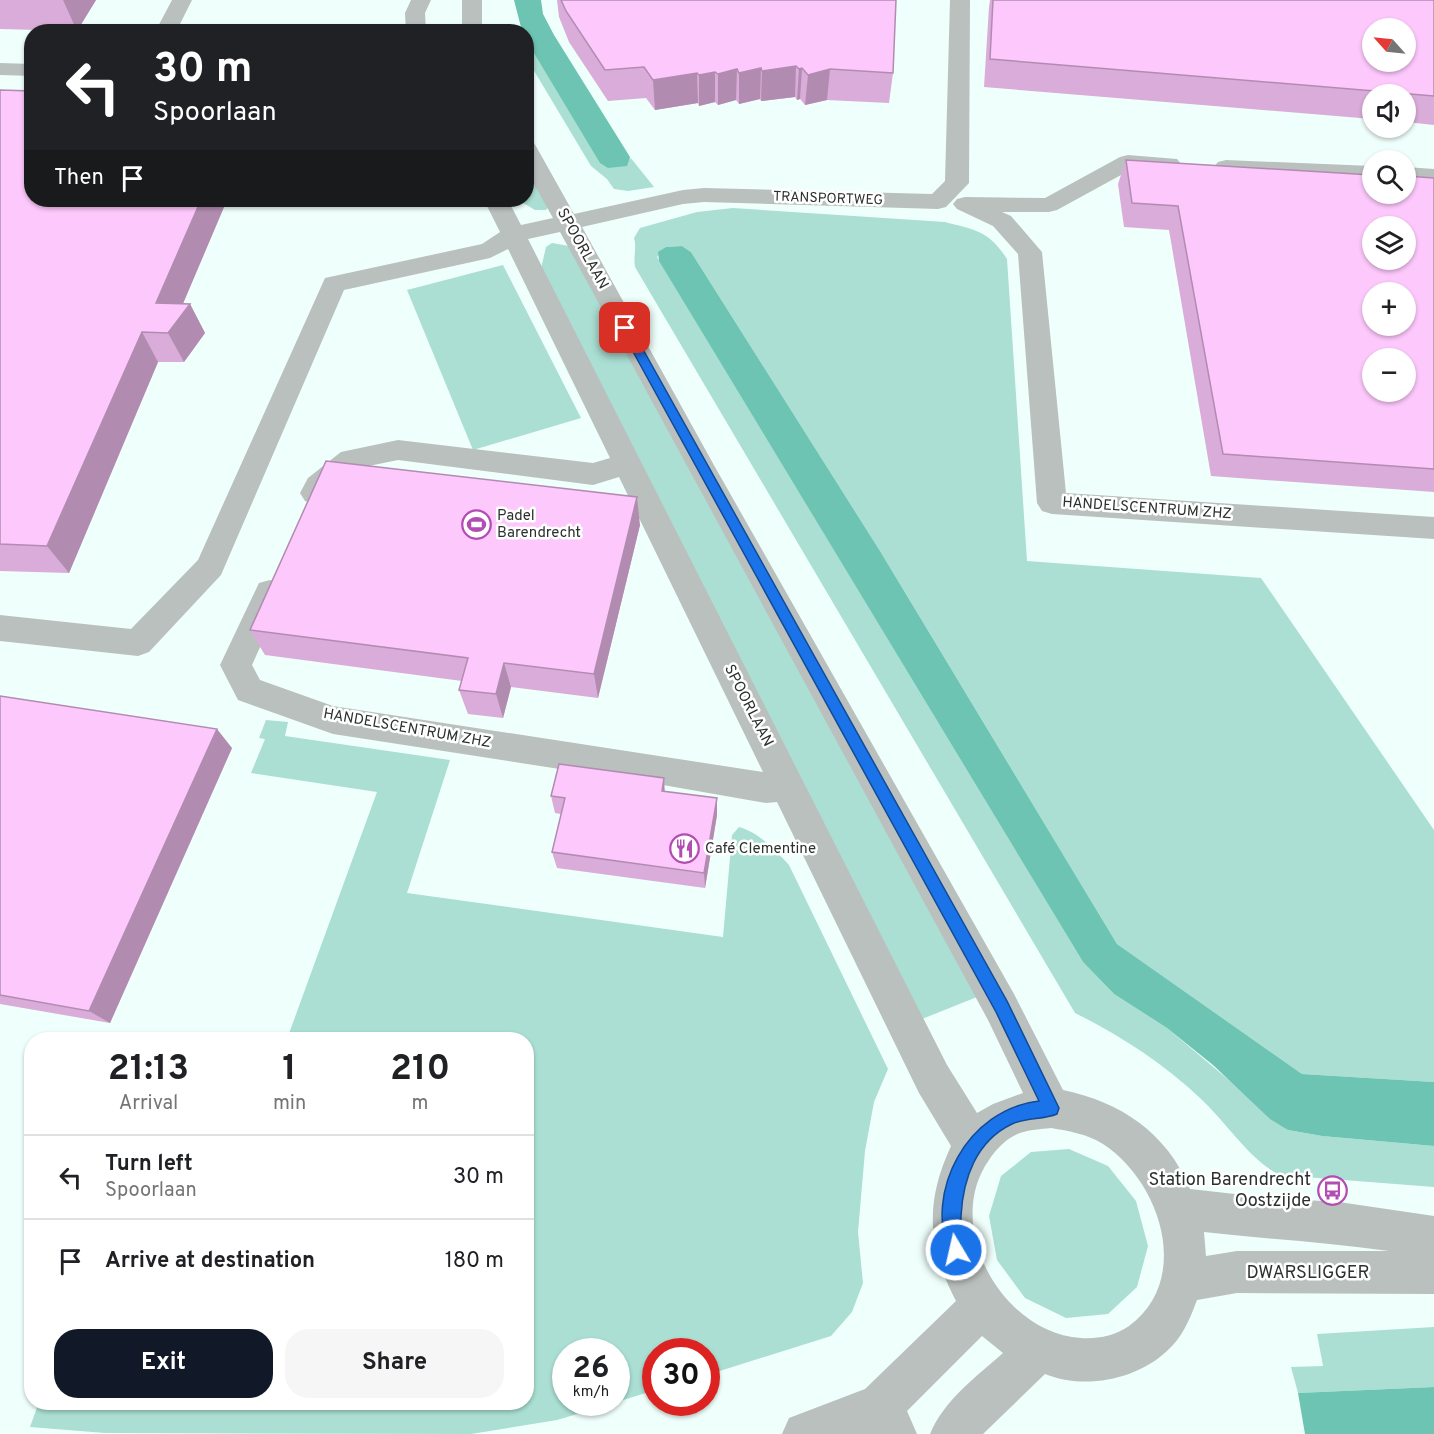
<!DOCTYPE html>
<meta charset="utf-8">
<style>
body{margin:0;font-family:Overpass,sans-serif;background:#f6f6f6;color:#202124;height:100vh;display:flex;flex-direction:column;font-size:22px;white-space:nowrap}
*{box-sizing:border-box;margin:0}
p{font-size:20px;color:#757577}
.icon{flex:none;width:33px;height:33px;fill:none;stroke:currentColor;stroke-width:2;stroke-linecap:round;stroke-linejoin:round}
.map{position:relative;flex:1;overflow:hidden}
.side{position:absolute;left:24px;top:1032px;width:510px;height:378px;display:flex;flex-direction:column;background:#fff;border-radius:24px;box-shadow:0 2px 4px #0004}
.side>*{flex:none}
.top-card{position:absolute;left:24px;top:24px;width:510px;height:183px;border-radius:24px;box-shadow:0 2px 4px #0004;background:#202124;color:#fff;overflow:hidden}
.needle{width:39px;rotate:297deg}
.buttons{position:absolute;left:1362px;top:18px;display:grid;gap:12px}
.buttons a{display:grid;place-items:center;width:54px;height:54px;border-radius:50%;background:#fff;box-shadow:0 2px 4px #0004;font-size:30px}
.speed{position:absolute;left:552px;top:1338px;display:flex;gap:12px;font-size:30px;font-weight:700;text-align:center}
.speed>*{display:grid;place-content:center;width:78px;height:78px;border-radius:50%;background:#fff;box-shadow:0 2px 4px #0004;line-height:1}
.speed small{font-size:15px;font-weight:400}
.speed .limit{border:9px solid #d22;background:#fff;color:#111}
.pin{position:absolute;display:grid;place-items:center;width:51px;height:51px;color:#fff;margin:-26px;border-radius:12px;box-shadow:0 3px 9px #0006}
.me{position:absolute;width:66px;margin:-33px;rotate:351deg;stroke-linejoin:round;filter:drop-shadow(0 0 4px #0008)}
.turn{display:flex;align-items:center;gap:21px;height:126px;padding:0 30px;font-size:27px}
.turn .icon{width:78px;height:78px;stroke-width:2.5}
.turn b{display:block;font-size:42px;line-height:51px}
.then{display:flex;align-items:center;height:57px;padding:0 30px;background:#0003;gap:12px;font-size:22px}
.eta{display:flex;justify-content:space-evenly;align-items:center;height:102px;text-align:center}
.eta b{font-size:36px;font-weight:700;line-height:42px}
.cta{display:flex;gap:12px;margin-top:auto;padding:12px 30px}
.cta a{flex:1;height:69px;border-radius:24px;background:#111827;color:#fff;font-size:24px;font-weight:700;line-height:69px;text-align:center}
.cta a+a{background:#f6f6f6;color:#202124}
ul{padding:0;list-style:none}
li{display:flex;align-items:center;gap:18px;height:84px;padding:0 30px;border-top:2px solid #e0e0e0}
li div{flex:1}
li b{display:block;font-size:22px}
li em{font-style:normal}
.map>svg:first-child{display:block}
</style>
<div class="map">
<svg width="1434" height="1434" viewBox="0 0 1434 1434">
<rect width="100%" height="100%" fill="#effffb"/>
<g fill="#abdfd3">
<polygon points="526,40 531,48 631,160 630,157 654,187 628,191 614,189 607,179 591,166 527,59"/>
<polygon points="527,167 548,207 546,210 535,210 518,200 526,200"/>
<path d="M733,208L945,222C976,230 989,231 1007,259L1027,561L1261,578L1434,830V1082L1302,1074L1117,944L880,551L691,252L682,246L666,247L657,257L1083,962L1114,994L1167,1028L1288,1130L1322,1136L1434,1146V1187L1279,1175C1247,1157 1227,1123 1200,1098C1163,1063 1121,1036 1075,1013L635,267C633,257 637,248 634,238L640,228L697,212Z"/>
<polygon points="552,243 569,246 977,997 922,1019 540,273 546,247"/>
<polygon points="503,265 581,418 473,450 407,290"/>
<path d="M266,720L288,722L285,736L450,760L407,893L723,937L732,835L739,827C758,832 776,850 789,865L888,1069L874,1102L865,1151L858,1232L863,1283L852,1312L831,1336L707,1375L706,1352H656L655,1390L617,1402L616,1352H566V1402L614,1403L557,1420L471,1434L105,1433L30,1427L39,1402H109L154,1406L155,1402H526V1040L287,1039L377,792L251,773L265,739L259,738Z"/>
<polygon points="1069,1149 1108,1166 1136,1201 1148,1246 1137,1287 1108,1314 1066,1318 1025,1298 997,1260 989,1216 1001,1176 1031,1152"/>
<polygon points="1434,1327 1434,1387 1298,1393 1291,1367 1323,1366 1317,1334"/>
</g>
<g fill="#6dc4b2">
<polygon points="514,0 541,0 543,14 554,35 630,157 627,166 608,168 600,163 531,48 527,40 526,32 522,31"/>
<polygon points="682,246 691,252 880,551 1117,944 1302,1074 1434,1082 1434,1146 1322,1136 1288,1130 1270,1119 1213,1065 1167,1028 1114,994 1083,962 659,261 658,252 666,247"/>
<polygon points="1434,1387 1434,1434 1305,1434 1298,1393"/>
</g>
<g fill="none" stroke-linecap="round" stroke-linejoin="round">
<g fill="#bac0be" fill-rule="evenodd">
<polygon points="172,0 192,0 176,32 155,32"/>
<polygon points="411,0 431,0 425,13 426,32 406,32 405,13"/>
<rect x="462" y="0" width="20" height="32"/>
<path d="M950,0H970L969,183L946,207L938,209L704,202L683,204L582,227L715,467L1014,994L1063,1090C1121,1102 1167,1133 1190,1189L1271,1198L1339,1202L1434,1216V1294L1237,1293L1197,1300C1190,1319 1182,1338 1167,1351C1136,1380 1084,1390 1045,1374L983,1434H930C944,1400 976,1377 1003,1353L982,1336L907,1411L917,1434H782L789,1418L865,1389L956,1301C927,1246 925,1202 951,1146L919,1093L777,802L766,803L663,785L333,734L238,700L220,665L259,583L270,580L281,583L285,592L252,665L260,680L333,706L763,772L619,477L593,485L398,460L359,468L330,492L325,501L315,504L305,501L300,493L308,478L341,452L398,440L593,463L610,458L508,249L490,258L344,290L221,575L149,652L138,656L0,641V615L131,629L198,560L325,278L482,244L500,232L484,200H508L521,225L553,218L526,170V141L534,143L537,148L574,214L683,190L704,188L932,194L945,181ZM560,232L988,1020L1023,1093L993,1104L977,1113L947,1065L528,239ZM1051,1128C1069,1131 1087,1134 1103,1144C1160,1181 1193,1279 1129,1326C1115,1336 1097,1339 1081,1338C1003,1334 942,1226 989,1160C996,1149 1007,1138 1020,1133C1029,1130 1041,1129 1051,1128ZM1204,1232C1265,1239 1327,1242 1389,1251H1237L1206,1256Z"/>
<polygon points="0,63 32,64 32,76 0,75"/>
<polygon points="1128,155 1177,159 1181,164 1177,169 1169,171 1132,169 1057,210 1049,212 1002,212 1011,216 1042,252 1066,493 1434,517 1434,539 1052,514 1042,511 1037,503 1018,254 993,226 957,209 953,204 957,199 965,197 1045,198 1120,157"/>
<polygon points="1226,160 1372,166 1372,180 1218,172 1214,167 1218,162"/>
<polygon points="1406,167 1434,169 1434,183 1406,181"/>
</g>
</g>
<g fill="#daacd9">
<polygon points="0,0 96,0 77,31 0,29"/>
<polygon points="557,0 896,0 893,73 889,103 827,100 805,105 800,99 797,100 795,97 761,101 760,99 739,104 736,100 718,105 715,102 699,106 698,103 655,110 646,98 608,101 569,42 559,17"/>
<polygon points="990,0 1434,0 1434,125 1406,122 1406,94 1372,94 1372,119 984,87 989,7"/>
<polygon points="0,90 32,200 227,200 183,303 190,304 205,333 184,362 158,362 69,573 0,571"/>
<polygon points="1126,160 1434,178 1434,492 1211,476 1169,230 1124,227 1118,184"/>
<polygon points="640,525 598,698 511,687 503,718 468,714 459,690 462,681 265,655 250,630"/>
<polygon points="0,696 232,748 110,1023 0,1004"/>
<polygon points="665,792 717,815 705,888 557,868 552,852 561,814 555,813 551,796"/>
</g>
<g fill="#b18cb0">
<polygon points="63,0 96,0 77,31"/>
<polygon points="796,66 795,97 761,101 762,71"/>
<polygon points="761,68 760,99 739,104 739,73"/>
<polygon points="802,68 800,99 797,100 799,69"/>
<polygon points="737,69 736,100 718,105 718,74"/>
<polygon points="830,69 827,100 805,105 808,75"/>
<polygon points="715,72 715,102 699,106 699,75"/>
<polygon points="697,73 698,103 655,110 653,80"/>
<polygon points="201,200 227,200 174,325 190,304 205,333 184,362 168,333 156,303"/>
<polygon points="142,332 158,362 69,573 47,546"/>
<polygon points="637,497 640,525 598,698 594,674"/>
<polygon points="504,663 511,687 503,718 496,694"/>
<polygon points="217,729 232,748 110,1023 89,1011"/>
<polygon points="664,778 665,796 662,791"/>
<polygon points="717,798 717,815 705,888 704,873"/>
</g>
<g fill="#fdc8fc" stroke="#b18cb0" stroke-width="1.5" fill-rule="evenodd">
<polygon points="561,0 896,0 893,73 830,69 808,75 802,68 799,69 796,66 762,71 761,68 739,73 737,69 718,74 715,72 699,75 697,73 653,80 644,67 605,70 566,11"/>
<path d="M993,0H1434V96L990,59ZM1372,28H1406V62H1372Z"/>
<polygon points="0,90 32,91 32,200 201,200 156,303 190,304 168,333 142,332 47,546 0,544"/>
<path d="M1126,160L1372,175V194H1406V176L1434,178V469L1223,454L1178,206L1132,203ZM1372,226H1406V260H1372ZM1372,292H1406V326H1372ZM1372,358H1406V392H1372Z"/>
<polygon points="326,461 637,497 594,674 504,663 496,694 459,690 468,658 250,630"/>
<polygon points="0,696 217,729 89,1011 0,995"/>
<polygon points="559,764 664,778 662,791 717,798 704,873 552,852 565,798 551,796"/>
</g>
<path fill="#1a73e8" stroke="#114b97" stroke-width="1.5" d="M625,324L631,328L1007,1001L1059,1108L1057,1114C1043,1120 1027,1117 1012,1124C976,1141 963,1179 961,1216C960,1229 968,1244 963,1256L956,1259L950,1256C923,1191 968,1109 1039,1101L996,1012L620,328Z"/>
<defs>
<symbol id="stadium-ring" viewBox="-11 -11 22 22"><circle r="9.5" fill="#fff" stroke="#b14db3" stroke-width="1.5"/><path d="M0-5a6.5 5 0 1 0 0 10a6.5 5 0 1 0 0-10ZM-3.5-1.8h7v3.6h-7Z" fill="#b14db3"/></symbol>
<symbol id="restaurant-ring" viewBox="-11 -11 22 22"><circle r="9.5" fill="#fff" stroke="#b14db3" stroke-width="1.5"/><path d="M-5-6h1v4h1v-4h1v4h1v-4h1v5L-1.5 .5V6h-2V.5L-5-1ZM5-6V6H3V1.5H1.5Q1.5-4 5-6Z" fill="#b14db3"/></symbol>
<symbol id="bus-ring" viewBox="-11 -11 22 22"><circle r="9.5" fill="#fff" stroke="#b14db3" stroke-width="1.5"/><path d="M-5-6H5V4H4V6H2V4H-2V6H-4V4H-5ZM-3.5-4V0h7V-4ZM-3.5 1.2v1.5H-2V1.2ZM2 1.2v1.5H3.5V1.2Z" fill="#b14db3"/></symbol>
</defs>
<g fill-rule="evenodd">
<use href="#stadium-ring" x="460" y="508" width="33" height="33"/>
<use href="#restaurant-ring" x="668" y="832" width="33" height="33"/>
<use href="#bus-ring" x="1316" y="1174" width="33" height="33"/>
</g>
<g text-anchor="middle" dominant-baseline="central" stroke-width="5" stroke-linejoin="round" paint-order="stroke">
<g font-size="14" fill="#2b312f" stroke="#fff">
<text transform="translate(828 199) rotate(2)">TRANSPORTWEG</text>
</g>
<g font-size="15" fill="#2b312f" stroke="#fff">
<text transform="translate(582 249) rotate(61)">SPOORLAAN</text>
<text transform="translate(1147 509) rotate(4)">HANDELSCENTRUM ZHZ</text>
<text transform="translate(748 706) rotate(63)">SPOORLAAN</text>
<text transform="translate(407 729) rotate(10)">HANDELSCENTRUM ZHZ</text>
</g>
<g font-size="15" fill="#2b312f" stroke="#fff" text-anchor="start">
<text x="497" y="516">Padel<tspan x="497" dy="17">Barendrecht</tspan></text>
<text x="705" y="849">Café Clementine</text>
</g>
<g font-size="18" fill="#2b312f" stroke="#fff" text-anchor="end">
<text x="1311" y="1180">Station Barendrecht<tspan x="1311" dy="21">Oostzijde</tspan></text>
</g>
<g font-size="18" fill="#2b312f" stroke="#fff">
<text x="1308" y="1273">DWARSLIGGER</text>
</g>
</g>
</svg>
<div class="buttons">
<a><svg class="needle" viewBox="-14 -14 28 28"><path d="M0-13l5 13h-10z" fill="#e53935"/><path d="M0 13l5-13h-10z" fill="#757577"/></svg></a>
<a><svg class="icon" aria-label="sound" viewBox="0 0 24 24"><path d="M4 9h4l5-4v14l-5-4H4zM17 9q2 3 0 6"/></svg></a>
<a><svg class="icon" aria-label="search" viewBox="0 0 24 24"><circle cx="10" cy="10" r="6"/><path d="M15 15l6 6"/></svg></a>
<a><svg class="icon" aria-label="layers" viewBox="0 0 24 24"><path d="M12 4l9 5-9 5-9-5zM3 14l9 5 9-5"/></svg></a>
<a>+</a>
<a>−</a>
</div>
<div class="speed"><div>26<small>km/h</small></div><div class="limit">30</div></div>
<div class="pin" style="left:625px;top:328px;background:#d93025"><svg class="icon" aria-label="arrive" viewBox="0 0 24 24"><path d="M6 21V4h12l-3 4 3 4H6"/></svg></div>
<svg class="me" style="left:956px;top:1250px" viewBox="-20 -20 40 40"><circle r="17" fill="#1a73e8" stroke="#fff" stroke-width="3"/><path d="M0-11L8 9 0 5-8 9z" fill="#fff"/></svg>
<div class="top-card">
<div class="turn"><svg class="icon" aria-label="left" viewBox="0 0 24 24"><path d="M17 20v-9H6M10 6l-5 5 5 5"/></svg><div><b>30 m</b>Spoorlaan</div></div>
<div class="then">Then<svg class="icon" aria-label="arrive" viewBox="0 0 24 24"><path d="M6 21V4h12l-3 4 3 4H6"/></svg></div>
</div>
<section class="side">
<div class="eta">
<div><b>21:13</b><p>Arrival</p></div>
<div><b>1</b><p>min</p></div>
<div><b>210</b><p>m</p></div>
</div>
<ul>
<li><svg class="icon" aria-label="left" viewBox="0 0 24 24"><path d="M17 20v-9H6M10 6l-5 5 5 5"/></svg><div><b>Turn left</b><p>Spoorlaan</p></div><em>30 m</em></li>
<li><svg class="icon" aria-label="arrive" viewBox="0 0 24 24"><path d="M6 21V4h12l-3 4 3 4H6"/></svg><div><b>Arrive at destination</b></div><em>180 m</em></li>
</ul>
<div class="cta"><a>Exit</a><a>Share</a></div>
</section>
</div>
